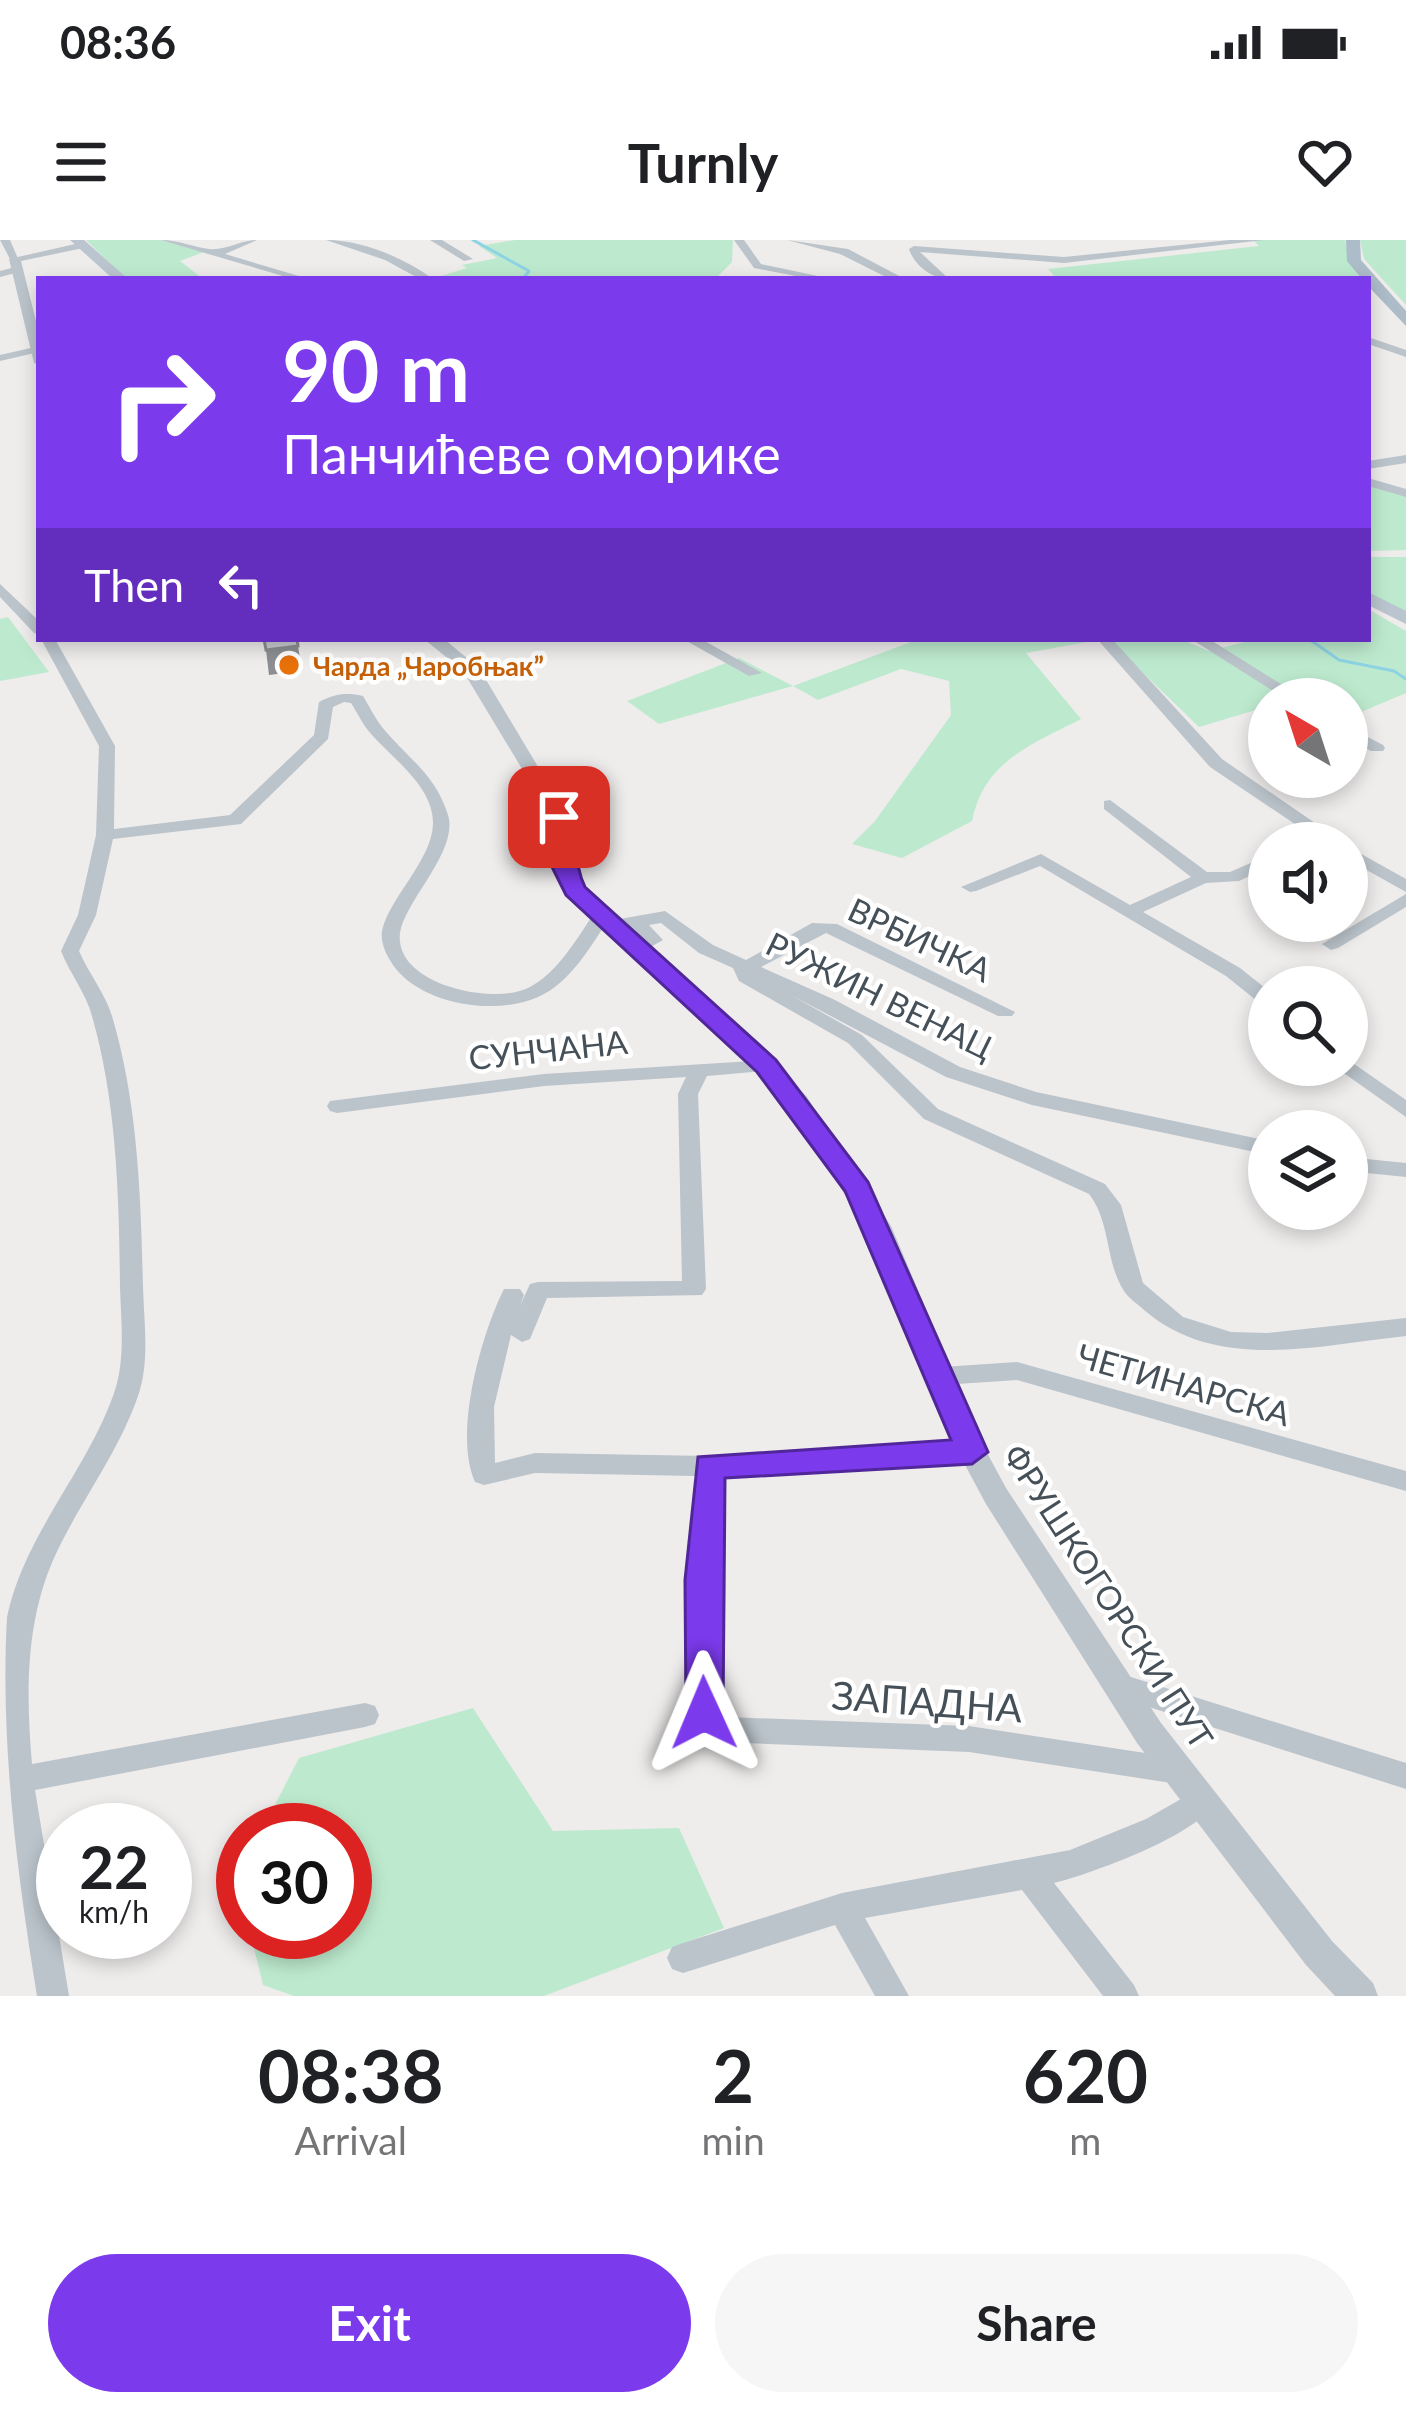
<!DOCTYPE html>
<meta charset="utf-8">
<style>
body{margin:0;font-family:Lato,sans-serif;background:#f6f6f6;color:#202124;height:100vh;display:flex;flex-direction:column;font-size:45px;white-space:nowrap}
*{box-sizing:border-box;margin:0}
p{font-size:39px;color:#757577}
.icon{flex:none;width:66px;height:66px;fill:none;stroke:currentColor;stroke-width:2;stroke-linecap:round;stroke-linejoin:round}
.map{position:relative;height:1756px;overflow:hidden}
.drawer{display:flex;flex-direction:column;background:#fff;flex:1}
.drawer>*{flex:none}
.banner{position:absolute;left:36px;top:36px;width:1335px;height:366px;border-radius:0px;box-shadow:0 6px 18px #0003;background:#7c3aed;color:#fff;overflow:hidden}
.needle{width:78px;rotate:321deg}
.tools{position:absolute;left:1248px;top:438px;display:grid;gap:24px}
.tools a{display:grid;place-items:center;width:120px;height:120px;border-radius:50%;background:#fff;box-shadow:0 6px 18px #0003;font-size:60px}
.speed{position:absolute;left:36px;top:1563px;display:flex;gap:24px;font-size:60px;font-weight:700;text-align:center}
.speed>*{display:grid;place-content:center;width:156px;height:156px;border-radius:50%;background:#fff;box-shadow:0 6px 18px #0003;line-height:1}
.speed small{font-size:30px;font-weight:400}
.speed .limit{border:18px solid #d22;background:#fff;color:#111}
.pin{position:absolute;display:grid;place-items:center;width:102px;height:102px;color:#fff;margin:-51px;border-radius:24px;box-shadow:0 6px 18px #0006}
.me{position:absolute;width:132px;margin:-66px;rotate:359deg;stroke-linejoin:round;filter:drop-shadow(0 0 9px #0008)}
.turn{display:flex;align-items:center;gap:42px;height:252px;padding:0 48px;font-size:54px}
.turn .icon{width:156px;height:156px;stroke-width:2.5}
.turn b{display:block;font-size:84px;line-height:102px}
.then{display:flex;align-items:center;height:114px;padding:0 48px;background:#0003;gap:24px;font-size:45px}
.eta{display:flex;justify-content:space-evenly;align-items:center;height:204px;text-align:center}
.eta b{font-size:72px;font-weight:700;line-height:84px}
.action{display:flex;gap:24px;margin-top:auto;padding:24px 48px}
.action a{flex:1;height:138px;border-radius:72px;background:#7c3aed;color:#fff;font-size:48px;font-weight:700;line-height:138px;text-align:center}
.action a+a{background:#f6f6f6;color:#202124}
.status{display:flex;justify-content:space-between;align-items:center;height:84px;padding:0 60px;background:#fff;direction:ltr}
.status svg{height:33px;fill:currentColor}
header{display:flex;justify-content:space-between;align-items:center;height:156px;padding:0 48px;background:#fff;font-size:54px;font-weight:700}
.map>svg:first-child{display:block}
</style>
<div class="status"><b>08:36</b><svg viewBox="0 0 49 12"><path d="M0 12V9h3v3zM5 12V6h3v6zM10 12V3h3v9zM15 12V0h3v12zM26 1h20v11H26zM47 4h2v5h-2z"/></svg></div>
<header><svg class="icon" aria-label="menu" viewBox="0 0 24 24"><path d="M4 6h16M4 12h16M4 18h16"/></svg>Turnly<svg class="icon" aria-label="heart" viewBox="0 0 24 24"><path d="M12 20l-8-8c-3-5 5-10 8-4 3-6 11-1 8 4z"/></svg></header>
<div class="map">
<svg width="1406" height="1756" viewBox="0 0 1406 1756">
<rect width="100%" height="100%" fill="#efecec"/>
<g fill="#bdeace">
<polygon points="86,0 161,0 204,12 180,21 203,39 126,39"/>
<polygon points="515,0 733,0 732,22 717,37 722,39 441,36 467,28 462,25 497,18 479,6"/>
<polygon points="1253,0 1345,0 1349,17 1366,39 1057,39 1048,29 1259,6"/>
<polygon points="1360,0 1406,0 1406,65 1364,19"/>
<polygon points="1368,244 1406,255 1406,310 1368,311"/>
<polygon points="1368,317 1406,317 1406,373 1368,353"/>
<polygon points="1368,369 1406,391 1406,453 1347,478 1347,459 1269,459 1269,466 1199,487 1108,399 1180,399 1209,411 1257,399 1368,399"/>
<polygon points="8,377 49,432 0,441 0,379"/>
<path d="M906,399L1087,402L1026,413L1081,479C1031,505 984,521 972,581L902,618L852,604L875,581L951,475L949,441L901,429L818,460L793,446L659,484L627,461L739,418L793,446L911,402Z"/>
<polygon points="473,1468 553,1591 679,1588 724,1688 544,1756 294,1756 263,1745 250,1692 345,1692 345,1590 262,1590 299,1518"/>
</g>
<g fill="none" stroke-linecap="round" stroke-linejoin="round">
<g stroke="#8dd3e4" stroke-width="3">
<polyline points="473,0 529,31 523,39"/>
<polyline points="1309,399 1339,420 1394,431 1406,439"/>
</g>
<g fill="#bbc4cb" fill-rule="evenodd">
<polygon points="0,0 10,0 19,21 11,21"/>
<path d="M161,0C179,0 192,7 209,9C225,11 241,0 257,0L225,14L309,39H293Z"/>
<path d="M326,0C363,0 404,18 433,39H420L385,20Z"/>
<polygon points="430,0 442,0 473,19 464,21"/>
<polygon points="734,0 744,0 761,24 832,39 811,39 754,28"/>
<path d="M1230,0H1264L1064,23L920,12L949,39C932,39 914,25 909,9L914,6L1064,17Z"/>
<polygon points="19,26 23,31 0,37 0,31"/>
<polygon points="1368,97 1406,110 1406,117 1368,104"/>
<polygon points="35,107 39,108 39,112 0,121 0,115"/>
<polygon points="1406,215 1406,223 1368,229 1368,221"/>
<polygon points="1368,238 1406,249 1406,257 1368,246"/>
<polygon points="0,344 39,381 39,394 34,393 0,357"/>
<path d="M41,399H55L115,506L114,589L230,575L314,495L319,462C335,454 345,452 363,456C369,466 375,478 382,487C408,519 435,533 448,575C459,611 405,660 400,693C394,745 493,765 528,748C558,733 577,698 595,672L602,670L611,676C591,705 571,743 538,757C495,776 421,765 393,725C387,716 380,703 382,691C389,658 433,619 433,583C433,546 393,519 371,494C363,485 358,474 351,463L344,462L333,467L328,499L241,584L113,599L96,675L79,711C89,734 105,753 112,776C138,864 141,957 143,1047C144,1083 150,1122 138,1156C118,1214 79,1263 54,1318C25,1383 26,1455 32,1524L365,1463L375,1466L379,1475L375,1484L365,1487L35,1550L69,1756H37C17,1634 0,1501 7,1377C24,1296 85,1233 113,1156C126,1122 121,1083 120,1047C119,957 117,864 92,776C86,753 70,734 61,711L78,675L96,595L99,506Z"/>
<polygon points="683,399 701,399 762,433 749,436"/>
<polygon points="1097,399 1112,399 1222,519 1344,603 1323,603 1210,527"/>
<polygon points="1191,399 1209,399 1305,459 1286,459"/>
<polygon points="1347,486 1383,505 1385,508 1383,511 1371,511 1347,498"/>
<polygon points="1110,560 1207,632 1230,632 1269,615 1269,627 1239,641 1206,643 1143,672 1240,728 1269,751 1269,767 1262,765 1226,736 1040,626 976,651 970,652 961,647 1041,614 1130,665 1191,637 1104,569 1104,561"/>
<polygon points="1347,606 1406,639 1406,652 1347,619"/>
<polygon points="1406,654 1406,667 1338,708 1331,710 1322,704"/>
<path d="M665,671L713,705L746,720L812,683L837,684L1015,772L1012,776H998L826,693L761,727L835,760L960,827L1036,852L1269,901V915L1032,865L946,837L791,755L862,795L938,869L1105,944L1121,965L1143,1043L1183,1077L1231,1092L1267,1093L1406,1078V1096C1319,1105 1217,1133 1144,1070C1138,1064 1128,1058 1124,1051C1105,1022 1111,982 1089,954L924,879L848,803L739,741L733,728L699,713L661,683L649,685L663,700L638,714L629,708L642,699L630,689L614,692L605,686L614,680Z"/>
<polygon points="1347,819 1406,860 1406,877 1338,829 1335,825 1347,825"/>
<path d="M767,820L774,822L777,826L774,830L707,836L698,854L706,1049L702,1055L547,1058L530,1099L522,1102L511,1095L494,1167L495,1223L535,1213L709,1216L972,1202L981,1205L985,1212L981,1219L972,1222L722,1235L718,1469L726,1477L969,1486L1178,1518L1188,1522L1193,1531L1188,1540L1178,1544L969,1512L719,1502L709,1498L690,1473L696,1236L535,1233L484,1245L475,1242C453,1194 481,1095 504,1049H520L524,1055L520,1066L530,1044L538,1042L682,1041L678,854L686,837L544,846L337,873L330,871L327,866L330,861L544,834Z"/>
<polygon points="1347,917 1406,923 1406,937 1347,931"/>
<polygon points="1017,1122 1406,1231 1406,1251 1017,1140 942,1145 933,1142 930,1136 933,1130 942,1127"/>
<polygon points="1118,1433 1406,1523 1406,1549 1108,1454 1104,1445 1108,1436"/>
<path d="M1202,1547L1212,1550L1217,1560C1201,1594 1091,1634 1054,1643L1134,1745L1139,1756H1103L1022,1650L865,1678L909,1756H875L835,1685L683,1733L672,1729L667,1718L672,1707L683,1703L842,1653L1070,1610L1146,1579Z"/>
</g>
<g fill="#bbc4cb" fill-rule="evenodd">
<polygon points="787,0 848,9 905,39 890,39 840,14"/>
<polygon points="84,2 88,7 21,21 39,93 39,124 34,123 9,19"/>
<polygon points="424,399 444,399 479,428 574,587 572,623 577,639 752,799 807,857 891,986 986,1211 1006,1248 1161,1483 1332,1701 1373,1743 1378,1756 1335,1756 1306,1725 1137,1503 986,1264 958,1212 865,987 790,867 736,809 560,645 552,623 554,587 542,562 463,431"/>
</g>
<g fill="#bbc5cf" fill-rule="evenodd">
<polygon points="70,0 84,0 128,39 113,39"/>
<polygon points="1368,352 1406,371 1406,384 1368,365"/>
</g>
<polygon fill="#adbcc9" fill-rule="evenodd" points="1346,0 1360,0 1361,20 1406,71 1406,86 1368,46 1368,39 1362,39 1347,21"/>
</g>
<polygon fill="#8d8e92" points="298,406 302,431 269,435 266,410"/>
<polygon fill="#cacbd1" stroke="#8d8e92" stroke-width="3" points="264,399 297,399 298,406 266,410"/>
<path fill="#7c3aed" stroke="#51269a" stroke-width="3" d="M551,572H566C580,595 572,621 585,647L776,820L868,942L988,1212L972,1224L725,1238L723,1473L718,1484L704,1489L691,1484L686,1473L685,1340L698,1217L951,1200L845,951L757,832L566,655L550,623Z"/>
<circle fill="#e8710a" stroke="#fff" stroke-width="4.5" cx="289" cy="425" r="12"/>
<g text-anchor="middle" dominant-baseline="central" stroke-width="9" stroke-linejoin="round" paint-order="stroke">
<g font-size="27" font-weight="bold" fill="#c56008" stroke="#fff" text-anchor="start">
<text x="313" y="425">Чарда „Чаробњак”</text>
</g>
<g font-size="33" fill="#465058" stroke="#fff">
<text transform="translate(920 699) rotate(25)">ВРБИЧКА</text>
<text transform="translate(880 755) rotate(26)">РУЖИН ВЕНАЦ</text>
<text transform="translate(548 809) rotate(-6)">СУНЧАНА</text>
<text transform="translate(1184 1144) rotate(16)">ЧЕТИНАРСКА</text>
<text transform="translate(1109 1356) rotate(57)">ФРУШКОГОРСКИ ПУТ</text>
</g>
<g font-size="39" fill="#465058" stroke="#fff">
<text transform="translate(927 1461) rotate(4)">ЗАПАДНА</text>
</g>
</g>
</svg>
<div class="tools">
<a><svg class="needle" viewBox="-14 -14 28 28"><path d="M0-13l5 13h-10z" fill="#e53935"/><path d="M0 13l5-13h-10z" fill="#757577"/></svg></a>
<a><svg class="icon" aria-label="sound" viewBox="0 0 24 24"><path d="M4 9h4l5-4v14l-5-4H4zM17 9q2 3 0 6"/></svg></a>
<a><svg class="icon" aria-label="search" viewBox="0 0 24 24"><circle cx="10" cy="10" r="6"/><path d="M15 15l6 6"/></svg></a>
<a><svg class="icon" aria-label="layers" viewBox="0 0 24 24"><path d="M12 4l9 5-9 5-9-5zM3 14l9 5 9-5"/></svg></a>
</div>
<div class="speed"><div>22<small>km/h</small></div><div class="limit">30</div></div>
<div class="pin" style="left:559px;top:577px;background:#d93025"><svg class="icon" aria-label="arrive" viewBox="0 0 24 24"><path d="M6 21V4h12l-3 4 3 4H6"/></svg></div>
<svg class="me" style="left:704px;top:1473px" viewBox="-20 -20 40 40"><path d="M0-17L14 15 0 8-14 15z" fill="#7c3aed" stroke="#fff" stroke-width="4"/></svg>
<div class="banner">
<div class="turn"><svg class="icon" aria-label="right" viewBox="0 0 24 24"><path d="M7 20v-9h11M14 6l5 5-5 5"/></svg><div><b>90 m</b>Панчићеве оморике</div></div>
<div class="then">Then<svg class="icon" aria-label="left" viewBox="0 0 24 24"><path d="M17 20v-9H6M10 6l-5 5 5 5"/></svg></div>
</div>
</div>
<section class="drawer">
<div class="eta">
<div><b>08:38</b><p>Arrival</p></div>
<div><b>2</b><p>min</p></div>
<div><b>620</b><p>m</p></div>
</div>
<div class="action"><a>Exit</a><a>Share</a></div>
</section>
